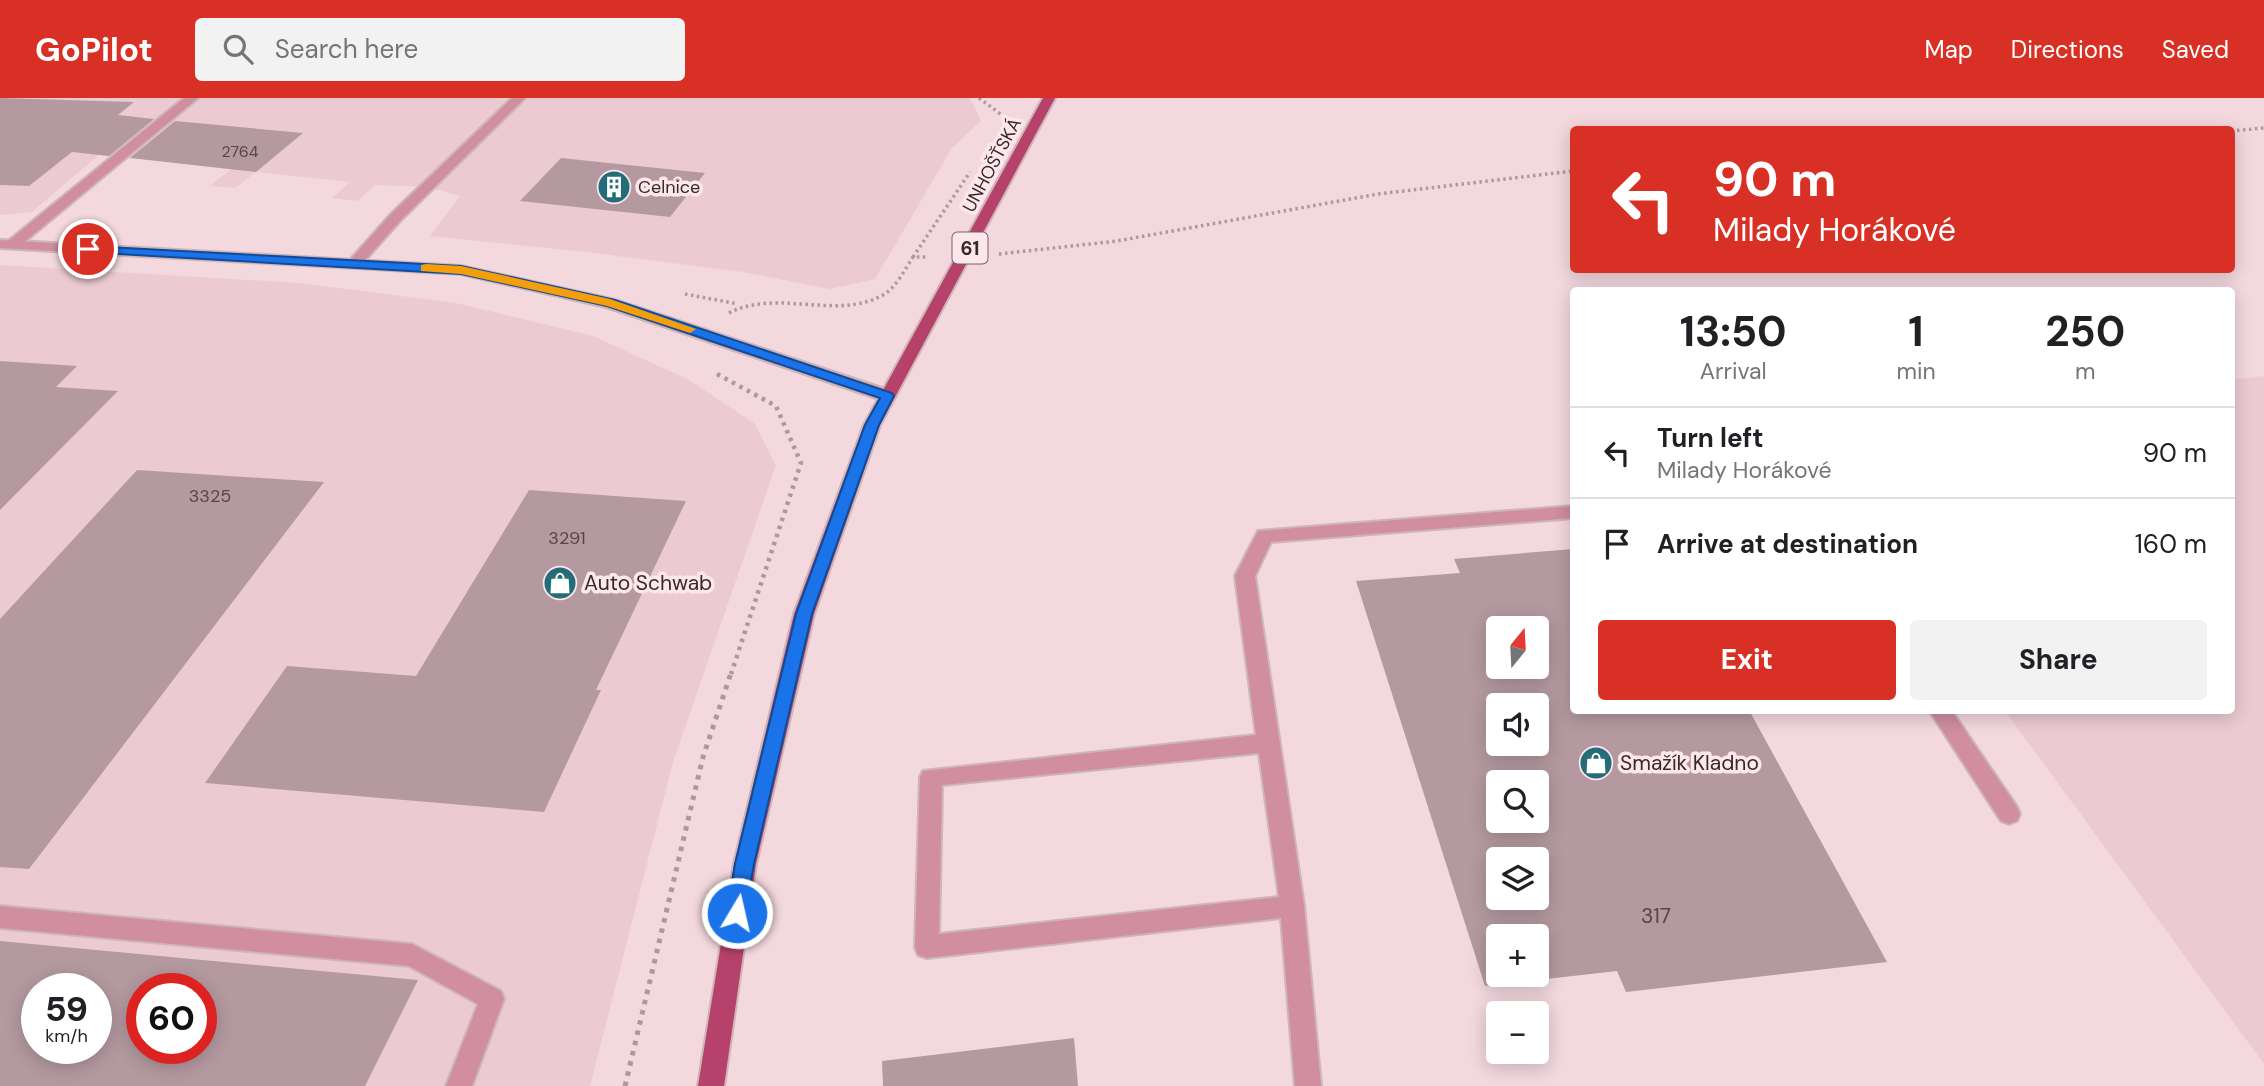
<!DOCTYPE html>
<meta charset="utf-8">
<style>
body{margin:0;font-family:"DM Sans",sans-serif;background:#f2f2f2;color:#202124;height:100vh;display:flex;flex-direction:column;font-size:26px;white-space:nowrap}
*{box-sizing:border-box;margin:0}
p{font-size:23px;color:#757577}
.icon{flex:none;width:38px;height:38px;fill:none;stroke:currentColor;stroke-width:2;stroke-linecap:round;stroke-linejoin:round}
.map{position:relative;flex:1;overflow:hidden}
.sheet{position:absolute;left:1570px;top:189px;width:665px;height:427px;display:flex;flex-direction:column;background:#fff;border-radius:7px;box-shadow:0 4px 18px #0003}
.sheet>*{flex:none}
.banner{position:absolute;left:1570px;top:28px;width:665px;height:147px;border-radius:7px;box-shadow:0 4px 18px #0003;background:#d93025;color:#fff;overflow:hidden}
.needle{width:46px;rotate:18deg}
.buttons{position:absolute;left:1486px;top:518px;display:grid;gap:14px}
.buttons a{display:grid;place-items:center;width:63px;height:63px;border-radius:7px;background:#fff;box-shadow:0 4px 18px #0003;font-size:35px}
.speed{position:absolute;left:21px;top:875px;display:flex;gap:14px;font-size:35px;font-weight:700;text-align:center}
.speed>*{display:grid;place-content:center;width:91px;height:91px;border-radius:50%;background:#fff;box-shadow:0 4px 18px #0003;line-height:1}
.speed small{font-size:18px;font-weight:400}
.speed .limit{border:10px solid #d22;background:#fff;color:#111}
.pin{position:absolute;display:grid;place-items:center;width:60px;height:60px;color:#fff;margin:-30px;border:4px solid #fff;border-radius:50%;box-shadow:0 2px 7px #0007}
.me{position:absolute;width:77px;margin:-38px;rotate:9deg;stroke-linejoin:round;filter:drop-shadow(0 0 5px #0008)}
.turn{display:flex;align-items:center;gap:24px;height:147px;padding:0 28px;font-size:32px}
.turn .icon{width:91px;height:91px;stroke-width:2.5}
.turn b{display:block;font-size:49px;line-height:60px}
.eta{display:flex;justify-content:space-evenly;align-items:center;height:119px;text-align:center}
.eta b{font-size:42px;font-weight:700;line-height:49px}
.primary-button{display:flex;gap:14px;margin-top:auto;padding:14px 28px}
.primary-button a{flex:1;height:80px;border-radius:7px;background:#d93025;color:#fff;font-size:28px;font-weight:700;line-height:80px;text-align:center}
.primary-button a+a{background:#f2f2f2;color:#202124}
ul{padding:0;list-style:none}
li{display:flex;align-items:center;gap:21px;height:91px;padding:0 28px;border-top:2px solid #e0e0e0}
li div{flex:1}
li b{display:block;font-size:26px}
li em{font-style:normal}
header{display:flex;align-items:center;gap:42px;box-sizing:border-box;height:98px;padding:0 35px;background:#d93025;color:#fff}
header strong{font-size:33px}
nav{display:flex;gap:38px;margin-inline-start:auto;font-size:24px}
.search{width:490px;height:63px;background:#f2f2f2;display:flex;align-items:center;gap:18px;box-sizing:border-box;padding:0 24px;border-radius:7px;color:#757577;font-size:26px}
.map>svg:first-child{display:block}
</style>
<header>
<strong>GoPilot</strong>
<div class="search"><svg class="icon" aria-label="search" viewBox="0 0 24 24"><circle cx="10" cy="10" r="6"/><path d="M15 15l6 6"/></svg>Search here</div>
<nav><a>Map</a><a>Directions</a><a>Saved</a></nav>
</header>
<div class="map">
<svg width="2264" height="988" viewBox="0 0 2264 988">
<rect width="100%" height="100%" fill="#f3d8de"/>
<g fill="#eccad2" fill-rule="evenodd">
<polygon points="0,0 970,0 981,23 952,50 875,181 830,191 743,174 586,154 430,138 460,98 429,89 376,87 357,103 332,100 350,84 256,74 235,90 210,88 231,71 134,60 99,57 32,114 0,117"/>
<path d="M0,167L299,185L456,205L593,238L689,282L755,326L776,367L673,664L590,988H0ZM37,891H96V950H37ZM142,891H201V950H142Z"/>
<polygon points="2264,278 2264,966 2005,613 2231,612 2231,282"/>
</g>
<g fill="#b49aa0" fill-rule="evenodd">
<polygon points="0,0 134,4 118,17 154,21 109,58 72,54 29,88 0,87"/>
<polygon points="175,23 303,35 256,74 130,60"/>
<polygon points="561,60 705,75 670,119 520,103"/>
<polygon points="0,263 77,268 56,289 118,293 0,412"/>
<polygon points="137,372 324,384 29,771 0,769 0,521"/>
<polygon points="529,392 686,403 596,592 601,592 544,714 205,685 287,568 416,578"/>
<path d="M1573,451V612H1749L1887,864L1626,894L1617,873L1485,888L1356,483L1460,475L1454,461ZM1498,530H1536V569H1498ZM1498,607H1536V646H1498ZM1498,684H1536V723H1498ZM1498,761H1536V800H1498ZM1498,838H1536V877H1498Z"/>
<path d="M0,843L418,882L365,988H0ZM37,891H96V950H37ZM142,891H201V950H142Z"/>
<polygon points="1074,940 1078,988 883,988 882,963"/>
</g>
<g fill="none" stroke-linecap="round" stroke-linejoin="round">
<defs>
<g id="service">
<polygon points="184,0 198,0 17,150 7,150 5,147 7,144"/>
<polygon points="512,0 525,0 401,122 359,169 349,169 347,166 349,163 391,116"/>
<path d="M1573,408V420L1271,444L1255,478L1304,808L1321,988H1295L1281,820L927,860L918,857L915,849L920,679L923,673L1256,637L1235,478L1258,433ZM1259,655L1279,799L939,836L942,687Z"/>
<polygon points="1929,612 1951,612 2017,709 2020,716 2017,723 2009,726 2001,723"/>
<polygon points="0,808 412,846 501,893 504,901 472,988 446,988 478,906 409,868 0,830"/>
</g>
<polygon id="tertiary" points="0,142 461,168 615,202 894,294 896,298 888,303 882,302 606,209 461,176 0,150"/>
<polygon id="primary" points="1043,0 1055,0 880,327 814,516 756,766 724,988 698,988 734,766 794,516 864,327"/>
</defs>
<use href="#service" stroke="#cdb5ba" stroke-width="4"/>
<use href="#tertiary" stroke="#cdb5ba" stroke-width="4"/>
<use href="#primary" stroke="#cdb5ba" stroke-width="4"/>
<g stroke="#ad989c" stroke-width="3.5" stroke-dasharray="2.5 3.5" stroke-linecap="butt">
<polyline points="979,0 1006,20"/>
<polyline points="2231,33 2264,30"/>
<polyline points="999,156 1117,143 1378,96 1573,73"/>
<polyline points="913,159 970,74"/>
<polyline points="685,196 738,206"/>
<path d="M729,215C777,190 836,223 883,197C896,190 905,171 913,159H928"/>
</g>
<polyline stroke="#ad989c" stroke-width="4.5" stroke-dasharray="3.5 5" stroke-linecap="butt" points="717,276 776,308 801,365 731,576"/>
<polyline stroke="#ad989c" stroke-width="5" stroke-dasharray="4.5 6" stroke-linecap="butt" points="625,988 703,659 731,575"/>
<use href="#service" fill="#d08e9f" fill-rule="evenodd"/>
<use href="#tertiary" fill="#d08e9f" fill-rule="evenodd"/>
<use href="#primary" fill="#b6416a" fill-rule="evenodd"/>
</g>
<polygon fill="#1a73e8" stroke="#114b97" stroke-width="2" points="88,148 461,168 615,202 892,295 894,298 879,327 812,516 754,766 744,821 737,824 730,821 727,815 735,766 796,516 865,327 880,300 607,208 461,176 84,154 84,149"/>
<polygon fill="#f59e0b" points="426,166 461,168 610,201 696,231 690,235 607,208 461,176 421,173 421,167"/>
<defs>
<symbol id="building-disc" viewBox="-11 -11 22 22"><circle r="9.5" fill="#256c79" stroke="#fde7ec"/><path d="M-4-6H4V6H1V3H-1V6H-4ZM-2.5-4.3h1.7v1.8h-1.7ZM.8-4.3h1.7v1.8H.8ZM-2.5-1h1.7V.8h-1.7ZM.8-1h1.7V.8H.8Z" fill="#fff"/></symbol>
<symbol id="shop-disc" viewBox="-11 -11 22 22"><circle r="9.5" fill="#256c79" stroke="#fde7ec"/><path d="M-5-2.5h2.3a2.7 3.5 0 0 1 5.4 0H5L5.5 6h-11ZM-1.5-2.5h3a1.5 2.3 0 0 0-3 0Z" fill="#fff"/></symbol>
</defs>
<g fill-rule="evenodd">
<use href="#building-disc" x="595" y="70" width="38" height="38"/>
<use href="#shop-disc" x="541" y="466" width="38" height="38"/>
<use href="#shop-disc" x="1577" y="646" width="38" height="38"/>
</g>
<g text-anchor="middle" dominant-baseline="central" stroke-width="7" stroke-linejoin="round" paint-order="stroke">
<g font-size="16" fill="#544649">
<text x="240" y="53">2764</text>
</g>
<g font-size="18" fill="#342a2c" stroke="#fde7ec">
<text transform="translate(992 67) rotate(-62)">UNHOŠŤSKÁ</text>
</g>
<g font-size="18" fill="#342a2c" stroke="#fde7ec" text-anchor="start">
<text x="638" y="89">Celnice</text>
</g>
<g font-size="18" fill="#544649">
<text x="210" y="398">3325</text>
<text x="567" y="440">3291</text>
</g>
<rect fill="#fde7ec" stroke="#706366" stroke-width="2" x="952.5" y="134.5" width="35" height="31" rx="5"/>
<g font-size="19" font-weight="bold" fill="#342a2c">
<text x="970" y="150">61</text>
</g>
<g font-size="21" fill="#342a2c" stroke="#fde7ec" text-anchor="start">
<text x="584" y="485">Auto Schwab</text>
<text x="1620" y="665">Smažík Kladno</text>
</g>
<g font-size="21" fill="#544649">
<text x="1656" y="818">317</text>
</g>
</g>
</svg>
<div class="buttons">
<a><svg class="needle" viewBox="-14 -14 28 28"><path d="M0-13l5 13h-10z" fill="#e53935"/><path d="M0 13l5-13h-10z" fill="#757577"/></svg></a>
<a><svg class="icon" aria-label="sound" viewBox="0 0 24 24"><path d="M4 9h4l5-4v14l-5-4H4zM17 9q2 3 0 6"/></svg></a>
<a><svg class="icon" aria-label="search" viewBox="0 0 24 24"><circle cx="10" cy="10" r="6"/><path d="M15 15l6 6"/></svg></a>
<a><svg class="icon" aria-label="layers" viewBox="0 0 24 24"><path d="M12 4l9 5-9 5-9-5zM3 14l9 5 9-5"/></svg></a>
<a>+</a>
<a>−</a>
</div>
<div class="speed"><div>59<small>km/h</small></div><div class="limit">60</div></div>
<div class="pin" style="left:88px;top:151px;background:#d93025"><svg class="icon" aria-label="arrive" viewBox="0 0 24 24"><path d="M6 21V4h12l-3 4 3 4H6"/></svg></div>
<svg class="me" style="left:737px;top:815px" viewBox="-20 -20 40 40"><circle r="17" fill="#1a73e8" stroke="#fff" stroke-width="3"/><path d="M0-11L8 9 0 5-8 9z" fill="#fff"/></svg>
<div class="banner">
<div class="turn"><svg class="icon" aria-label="left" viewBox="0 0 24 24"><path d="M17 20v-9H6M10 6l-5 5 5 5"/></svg><div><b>90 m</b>Milady Horákové</div></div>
</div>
<section class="sheet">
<div class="eta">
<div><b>13:50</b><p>Arrival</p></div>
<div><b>1</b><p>min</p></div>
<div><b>250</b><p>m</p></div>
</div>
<ul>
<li><svg class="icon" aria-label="left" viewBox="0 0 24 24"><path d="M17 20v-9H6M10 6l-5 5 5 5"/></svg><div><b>Turn left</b><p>Milady Horákové</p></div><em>90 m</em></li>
<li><svg class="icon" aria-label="arrive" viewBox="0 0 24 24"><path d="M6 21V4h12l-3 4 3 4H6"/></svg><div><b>Arrive at destination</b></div><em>160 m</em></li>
</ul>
<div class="primary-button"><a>Exit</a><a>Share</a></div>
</section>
</div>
